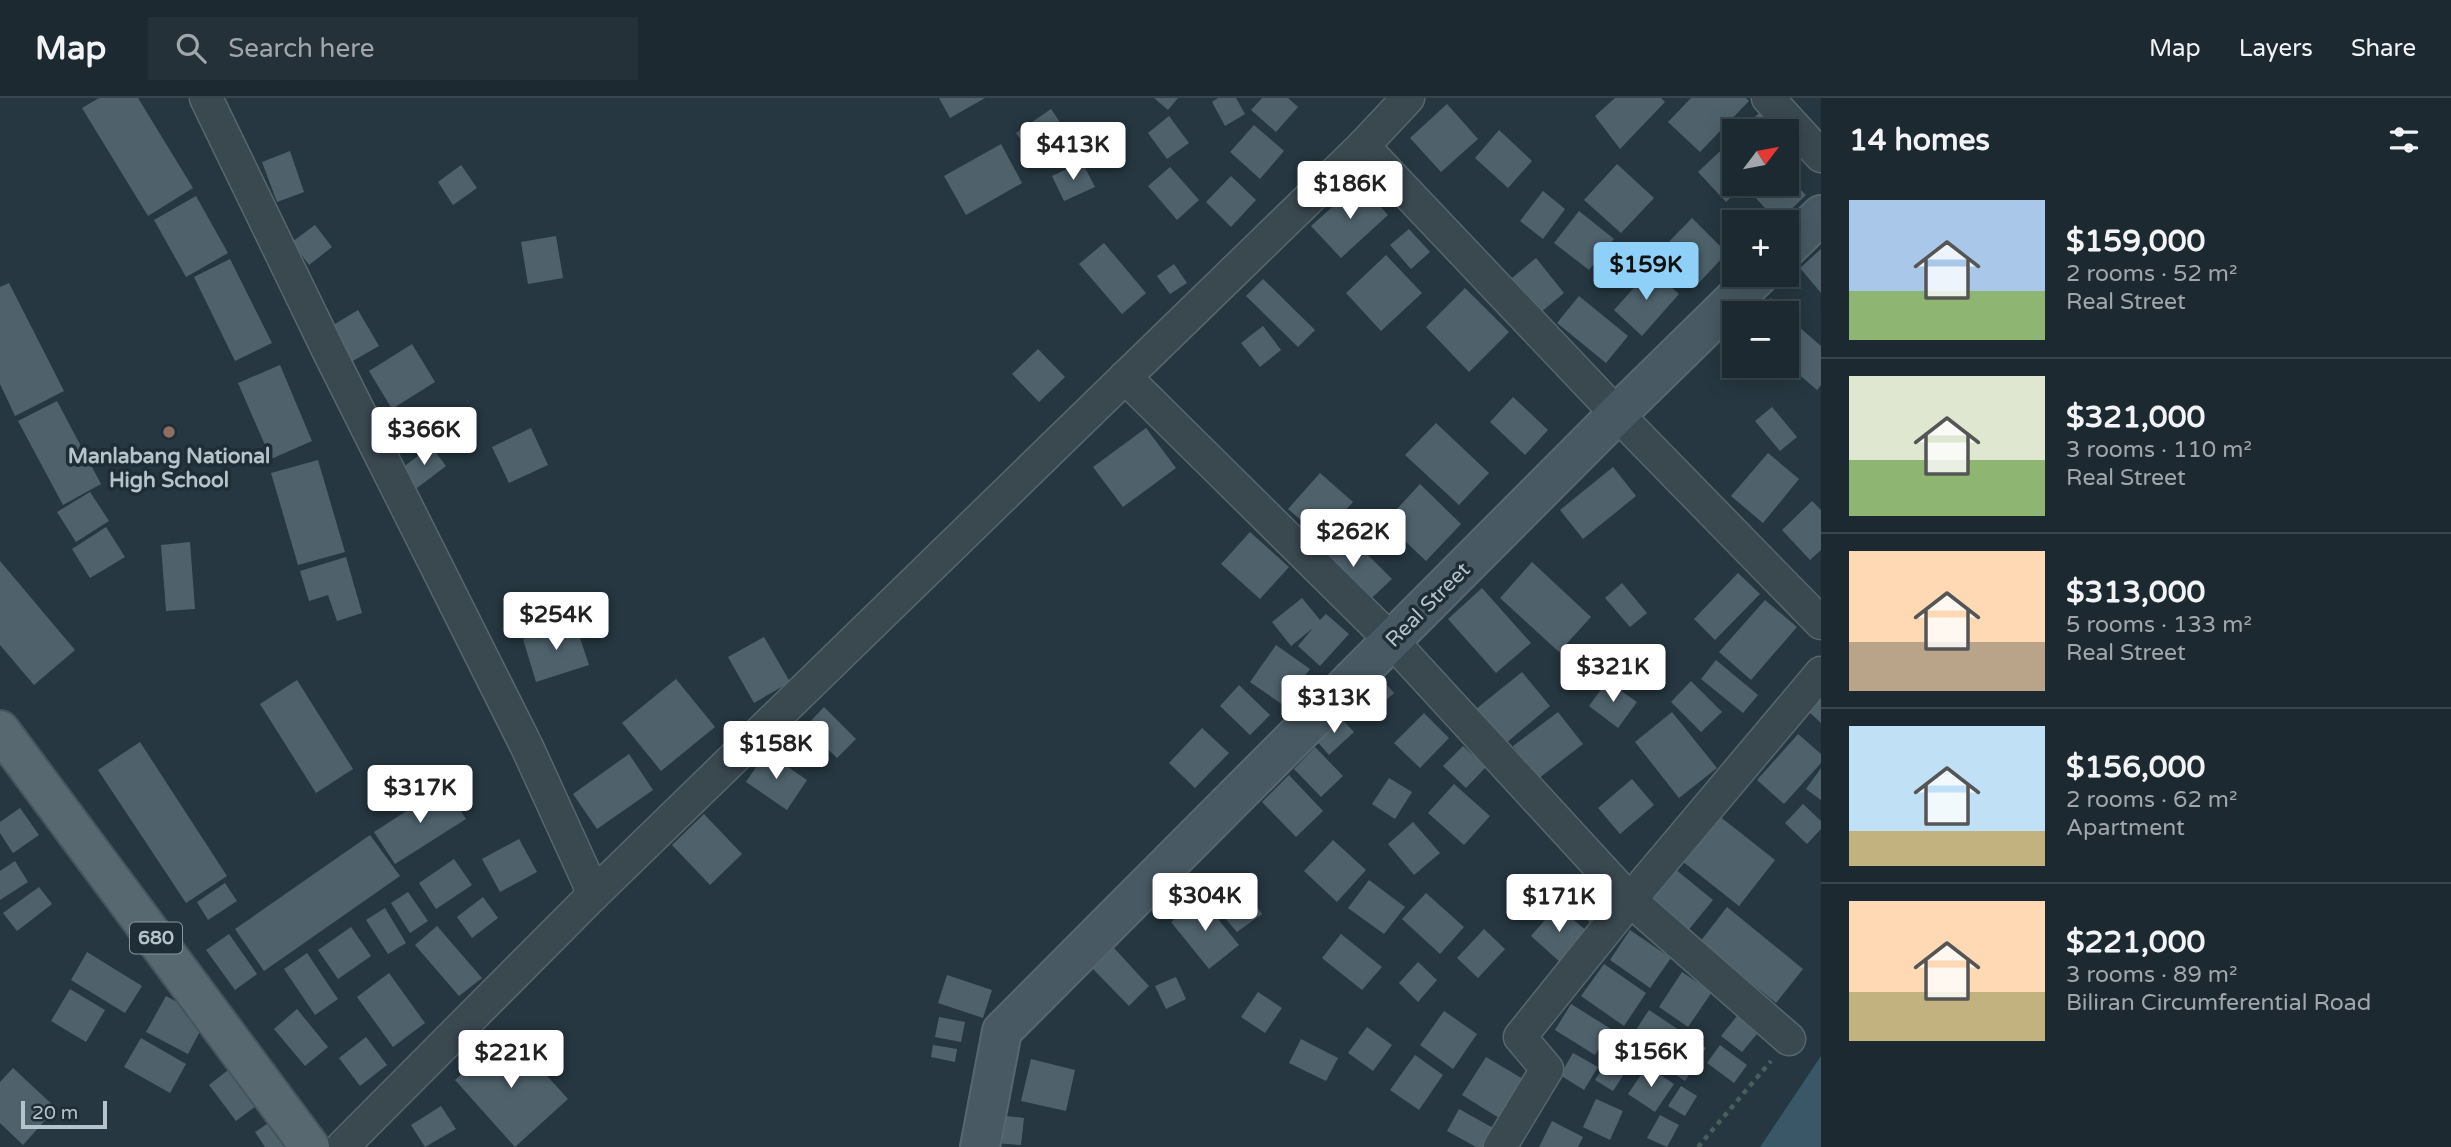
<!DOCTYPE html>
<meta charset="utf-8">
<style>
body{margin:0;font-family:"Varela Round",sans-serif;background:#253139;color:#f1f3f6;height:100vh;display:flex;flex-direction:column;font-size:26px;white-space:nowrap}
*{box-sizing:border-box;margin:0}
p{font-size:23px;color:#a0a6ab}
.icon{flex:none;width:38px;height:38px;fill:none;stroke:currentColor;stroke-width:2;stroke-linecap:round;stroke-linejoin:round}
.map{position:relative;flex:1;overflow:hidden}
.details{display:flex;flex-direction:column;background:#1c2931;width:630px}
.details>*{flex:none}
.needle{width:46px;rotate:58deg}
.buttons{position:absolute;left:1722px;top:21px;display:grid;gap:14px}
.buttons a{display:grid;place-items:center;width:77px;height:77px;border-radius:0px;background:#1c2931;box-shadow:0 4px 18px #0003,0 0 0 2px #3a454d;font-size:35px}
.scale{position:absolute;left:21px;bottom:18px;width:86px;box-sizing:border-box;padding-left:7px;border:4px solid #b6c3cb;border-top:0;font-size:19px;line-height:24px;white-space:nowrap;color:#b6c3cb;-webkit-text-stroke:5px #1f2d36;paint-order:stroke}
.price{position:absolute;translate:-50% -60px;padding:0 16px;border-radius:7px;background:#fff;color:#222;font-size:23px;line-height:46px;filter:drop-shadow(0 2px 4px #0008)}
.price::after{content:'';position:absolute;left:50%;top:42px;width:21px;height:16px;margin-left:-10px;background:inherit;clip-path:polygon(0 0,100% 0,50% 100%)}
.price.selected{background:#8ed0f8;color:#111}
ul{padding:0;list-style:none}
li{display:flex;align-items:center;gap:21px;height:175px;padding:0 28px}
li+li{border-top:2px solid #3a454d}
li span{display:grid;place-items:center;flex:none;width:196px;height:140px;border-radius:0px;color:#555}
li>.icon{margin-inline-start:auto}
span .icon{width:84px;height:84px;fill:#fffc;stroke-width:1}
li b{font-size:30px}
h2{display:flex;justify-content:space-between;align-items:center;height:84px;padding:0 28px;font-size:30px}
header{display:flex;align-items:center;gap:42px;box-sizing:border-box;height:98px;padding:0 35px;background:#1c2931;border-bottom:2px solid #3a454d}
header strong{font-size:33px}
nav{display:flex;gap:38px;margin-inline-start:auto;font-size:24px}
.search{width:490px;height:63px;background:#253139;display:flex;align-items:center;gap:18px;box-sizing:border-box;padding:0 24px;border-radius:0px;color:#a0a6ab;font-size:26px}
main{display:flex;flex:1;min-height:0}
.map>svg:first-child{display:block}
.water{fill:#395767}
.building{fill:#4f626c}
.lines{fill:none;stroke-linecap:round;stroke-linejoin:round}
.street-casing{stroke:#58666e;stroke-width:35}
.secondary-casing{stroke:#58666e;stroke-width:42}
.primary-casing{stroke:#46545d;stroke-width:42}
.path{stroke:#485f5d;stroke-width:4.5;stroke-dasharray:5 5;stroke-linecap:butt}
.street{stroke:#3a4850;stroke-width:32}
.secondary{stroke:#485963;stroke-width:38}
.primary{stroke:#586870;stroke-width:38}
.education-dot{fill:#8d6e63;stroke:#1f2d36;stroke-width:2.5}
.labels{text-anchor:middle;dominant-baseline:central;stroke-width:7;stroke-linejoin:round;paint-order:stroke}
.shield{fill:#1f2d36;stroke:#89969e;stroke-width:2}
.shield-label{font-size:19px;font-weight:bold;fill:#b6c3cb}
.poi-label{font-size:21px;font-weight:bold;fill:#b6c3cb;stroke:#1f2d36}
.street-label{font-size:21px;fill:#b6c3cb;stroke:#1f2d36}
</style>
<header>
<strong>Map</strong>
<div class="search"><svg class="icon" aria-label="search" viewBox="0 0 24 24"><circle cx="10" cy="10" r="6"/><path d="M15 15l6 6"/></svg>Search here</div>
<nav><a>Map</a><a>Layers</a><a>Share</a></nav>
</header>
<main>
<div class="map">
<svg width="1821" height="1049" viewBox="0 0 1821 1049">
<rect width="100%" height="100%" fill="#263741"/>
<path class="water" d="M1821,958V1049H1760Z"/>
<g class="building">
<path d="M99,0H138L193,90L148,118L82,10Z"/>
<path d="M939,0H985L950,20Z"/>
<path d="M1154,0H1178L1168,12Z"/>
<path d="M1218,0H1236L1245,16L1225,28L1212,4Z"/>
<path d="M1262,0H1288L1298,9L1276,34L1251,12Z"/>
<path d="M1615,0H1661L1665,4L1620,51L1595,18Z"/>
<path d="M1691,0H1746L1749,3L1700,54L1668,24Z"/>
<path d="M1447,6L1478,41L1441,74L1410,40Z"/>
<path d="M1051,11L1068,36L1033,60L1016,35Z"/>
<path d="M1759,15L1779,33H1741Z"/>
<path d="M1169,18L1189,45L1167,61L1148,35Z"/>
<path d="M1254,27L1284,53L1260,81L1230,54Z"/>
<path d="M1499,32L1532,63L1508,90L1475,60Z"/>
<path d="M1733,41L1734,86H1745L1726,104L1698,74Z"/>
<path d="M1001,46L1022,85L966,117L944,78Z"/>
<path d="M290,53L304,94L277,104L262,64Z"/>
<path d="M1082,64L1095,89L1064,103L1052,78Z"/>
<path d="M1617,66L1654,100L1621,135L1584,102Z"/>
<path d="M461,67L477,90L453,107L438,84Z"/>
<path d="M1170,69L1199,102L1177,122L1148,88Z"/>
<path d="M1231,78L1256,102L1231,129L1206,104Z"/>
<path d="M1787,78L1806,97L1778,124L1752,96L1763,86H1787Z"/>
<path d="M1359,85L1388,117L1341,160L1311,128Z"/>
<path d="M1543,93L1565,111L1543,141L1520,123Z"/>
<path d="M196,98L228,155L186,179L154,122Z"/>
<path d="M1579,113L1614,141L1589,172L1554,145Z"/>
<path d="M1692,120L1727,155L1694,190L1658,155Z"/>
<path d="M315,127L332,149L309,167L292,144Z"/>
<path d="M1409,131L1430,154L1411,171L1390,147Z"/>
<path d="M556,138L563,180L528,186L521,144Z"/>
<path d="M1104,145L1146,195L1122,216L1079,166Z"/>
<path d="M1821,151V195L1800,170Z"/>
<path d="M1386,157L1422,195L1381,233L1346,195Z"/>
<path d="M1536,160L1564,195L1540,215L1512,180Z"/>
<path d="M230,161L272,245L235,263L194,179Z"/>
<path d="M1174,166L1187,185L1170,196L1157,178Z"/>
<path d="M1651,171L1679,196L1642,238L1614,212Z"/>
<path d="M1263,181L1315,232L1298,249L1246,198Z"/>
<path d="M9,185L64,293L15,318L0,286V189Z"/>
<path d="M1465,190L1509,234L1469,274L1426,229Z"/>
<path d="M1579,198L1628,238L1606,265L1557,225Z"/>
<path d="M1771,200L1785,215H1754Z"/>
<path d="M358,212L379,248L351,264L330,229Z"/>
<path d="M1263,228L1281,252L1260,269L1241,245Z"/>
<path d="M1799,229L1821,248V287L1817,292L1787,266V243Z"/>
<path d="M412,246L435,284L392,311L369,273Z"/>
<path d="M1038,251L1065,279L1039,304L1012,276Z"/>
<path d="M280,267L312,343L271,361L238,285Z"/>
<path d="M1513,299L1548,332L1525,357L1490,324Z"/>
<path d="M57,303L101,386L63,407L18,323Z"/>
<path d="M1772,309L1797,339L1780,353L1755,323Z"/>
<path d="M1436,325L1489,375L1459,407L1405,357Z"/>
<path d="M531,330L548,367L509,385L492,349Z"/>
<path d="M1146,330L1176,370L1123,409L1093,369Z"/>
<path d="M431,348L446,368L417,390L402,370Z"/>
<path d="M1768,355L1799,381L1763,425L1731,398Z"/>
<path d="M318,362L345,454L298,467L271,375Z"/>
<path d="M1613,369L1636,398L1583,441L1560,412Z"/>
<path d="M1320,375L1353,404L1321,440L1288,411Z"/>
<path d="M1420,386L1461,426L1426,463L1385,424Z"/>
<path d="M90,394L109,423L76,444L57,414Z"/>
<path d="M1812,403L1821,412V452L1810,462L1782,432Z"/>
<path d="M106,429L125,459L90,480L72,451Z"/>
<path d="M1344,433L1392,481L1362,509L1313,461Z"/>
<path d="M1250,434L1289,469L1260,501L1221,466Z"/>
<path d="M190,444L195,511L166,513L161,447Z"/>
<path d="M346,459L362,515L337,523L328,497L309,503L300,473Z"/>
<path d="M0,463L75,552L34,587L0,547Z"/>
<path d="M1532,464L1591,519L1559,554L1500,500Z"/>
<path d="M1738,475L1760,496L1715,542L1694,521Z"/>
<path d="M1622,485L1647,515L1630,529L1605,500Z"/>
<path d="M1482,490L1531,545L1496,575L1448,521Z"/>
<path d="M1302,500L1320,522L1326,516L1349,536L1320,568L1298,548L1313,530L1291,548L1272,524Z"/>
<path d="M1765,502L1797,529L1751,582L1719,554Z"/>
<path d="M575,525L589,567L536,584L523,541Z"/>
<path d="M764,539L790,584L754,605L728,559Z"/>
<path d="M1276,547L1310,571L1283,607L1250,584Z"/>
<path d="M1716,562L1758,597L1743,615L1701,581Z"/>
<path d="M1522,574L1550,608L1505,646L1476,611Z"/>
<path d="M1379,578L1394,595L1368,618L1353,602Z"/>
<path d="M676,581L715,629L661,673L622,625Z"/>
<path d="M297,582L353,671L316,695L260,606Z"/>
<path d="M1607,583L1637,604L1618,630L1589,608Z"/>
<path d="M1691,583L1722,614L1701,634L1671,604Z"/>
<path d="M1239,587L1270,617L1250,637L1220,608Z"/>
<path d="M1821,600V625L1809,614Z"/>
<path d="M824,609L856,641L837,660L805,629Z"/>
<path d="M1558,614L1583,646L1538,681L1513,648Z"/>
<path d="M1672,614L1717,670L1679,700L1635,644Z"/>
<path d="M1424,615L1449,640L1420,670L1394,645Z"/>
<path d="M1338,617L1354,634L1329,657L1314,640Z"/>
<path d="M1202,630L1229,655L1195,690L1169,665Z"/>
<path d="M1798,636L1821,656V665L1784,706L1757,682Z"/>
<path d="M140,644L227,778L186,805L98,672Z"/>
<path d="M1463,648L1486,669L1466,690L1443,668Z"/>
<path d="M1315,649L1343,678L1321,699L1294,671Z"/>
<path d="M766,654L807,682L787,712L746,684Z"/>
<path d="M629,656L653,692L597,731L573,696Z"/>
<path d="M1821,670V702L1806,691Z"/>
<path d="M1289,677L1323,713L1296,739L1262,704Z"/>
<path d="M1389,680L1412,694L1395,721L1372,706Z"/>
<path d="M1632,681L1654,707L1620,736L1598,710Z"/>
<path d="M1454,686L1490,718L1464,747L1428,715Z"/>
<path d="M445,688L466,721L395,766L374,734Z"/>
<path d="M1803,706L1821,723V731L1807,746L1785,725Z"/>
<path d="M20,710L39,737L13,755L0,735V724Z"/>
<path d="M704,716L742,756L710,787L672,747Z"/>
<path d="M1718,717L1775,762L1739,808L1682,763Z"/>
<path d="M1413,724L1440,755L1414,777L1388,746Z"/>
<path d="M370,737L400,778L264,873L235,831Z"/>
<path d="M519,741L537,774L500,794L482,761Z"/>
<path d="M1333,742L1366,772L1337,804L1304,773Z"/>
<path d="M454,761L472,787L436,811L419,785Z"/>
<path d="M15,763L28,784L0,802V773Z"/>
<path d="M1675,771L1713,802L1686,835L1648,805Z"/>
<path d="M1234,775L1262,816L1237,834L1204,796Z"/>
<path d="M1592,780L1614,805L1591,826L1569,802Z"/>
<path d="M1369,782L1405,809L1384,836L1348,810Z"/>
<path d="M225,785L237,803L208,822L197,804Z"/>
<path d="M39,789L52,806L17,833L3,815Z"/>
<path d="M408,794L428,823L410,835L391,805Z"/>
<path d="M1426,795L1464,829L1440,856L1402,821Z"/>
<path d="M483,799L498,820L472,840L457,819Z"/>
<path d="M1201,800L1239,847L1209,871L1171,824Z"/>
<path d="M1557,808L1588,834L1561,865L1531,838Z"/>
<path d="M1727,809L1803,871L1776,905L1700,844Z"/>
<path d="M385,810L406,845L388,856L366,822Z"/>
<path d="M437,828L482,880L459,898L415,847Z"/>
<path d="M351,829L371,858L338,881L318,852Z"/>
<path d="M1484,831L1505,851L1478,880L1457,860Z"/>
<path d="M1630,832L1671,860L1650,890L1610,862Z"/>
<path d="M229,836L257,876L235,892L206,852Z"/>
<path d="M1341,836L1382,869L1362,892L1322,860Z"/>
<path d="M1114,850L1149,888L1129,908L1093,871Z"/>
<path d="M87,854L142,888L125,915L71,882Z"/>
<path d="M307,855L338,901L315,917L284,871Z"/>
<path d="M1418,864L1437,882L1418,904L1399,885Z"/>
<path d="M1604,866L1646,895L1624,928L1581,898Z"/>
<path d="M1682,874L1712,894L1688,929L1659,909Z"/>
<path d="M389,875L425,925L393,949L357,899Z"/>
<path d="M947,877L992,892L983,920L938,905Z"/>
<path d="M1176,879L1186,901L1166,911L1155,888Z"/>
<path d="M70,891L105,912L86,944L51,923Z"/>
<path d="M1258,894L1282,910L1265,935L1241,919Z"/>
<path d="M166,898L207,920L188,956L146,934Z"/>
<path d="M1571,906L1611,931L1595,957L1555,932Z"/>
<path d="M297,911L328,949L305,968L274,931Z"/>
<path d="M1649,912L1706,950L1685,983L1628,944Z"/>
<path d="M1444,913L1477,936L1453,971L1420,947Z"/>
<path d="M1741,913L1762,930L1742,954L1721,938Z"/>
<path d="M939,919L965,924L961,944L935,939Z"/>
<path d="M1367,929L1392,947L1373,973L1348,955Z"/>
<path d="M507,934L568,1001L515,1049L455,982Z"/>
<path d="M366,939L387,967L360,988L339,960Z"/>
<path d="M141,940L186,966L170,995L124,969Z"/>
<path d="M1301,941L1338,960L1326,983L1289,965Z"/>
<path d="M933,947L957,951L955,964L931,959Z"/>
<path d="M1617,947L1635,959L1613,993L1595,982Z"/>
<path d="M1720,947L1747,967L1734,985L1707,965Z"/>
<path d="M1573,955L1598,969L1584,992L1560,977Z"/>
<path d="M1415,957L1443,977L1419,1012L1390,992Z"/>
<path d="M1486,959L1528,984L1504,1023L1462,997Z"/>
<path d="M1031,961L1075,972L1066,1013L1021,1003Z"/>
<path d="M237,965L264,1002L236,1023L209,987Z"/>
<path d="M1647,968L1674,986L1655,1014L1628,996Z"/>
<path d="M13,970L56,1010L23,1047L0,1025V984Z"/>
<path d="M1681,988L1697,998L1685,1018L1668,1008Z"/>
<path d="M1596,1001L1623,1013L1610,1042L1583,1029Z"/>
<path d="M441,1008L456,1031L425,1049L411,1027Z"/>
<path d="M1459,1011L1495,1031L1485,1049H1476L1447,1033Z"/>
<path d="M282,1016L303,1049H265L255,1034Z"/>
<path d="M997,1017L1024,1020L1021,1047L994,1045Z"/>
<path d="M1660,1017L1679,1027L1667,1049L1647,1040Z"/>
<path d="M1552,1023L1583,1039L1578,1049H1539Z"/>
</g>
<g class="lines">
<g class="street-casing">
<g id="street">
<path d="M206,0L329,254L527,649L594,796"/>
<path d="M1768,0L1821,58"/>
<path d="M1363,48L1617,316L1821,525"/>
<path d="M1125,279L1392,543L1630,802L1789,941"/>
<path d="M342,1049L594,796L1363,48L1408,0"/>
<path d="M1500,1049L1547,971L1520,939L1630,802L1821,575"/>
</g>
</g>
<g class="secondary-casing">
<g id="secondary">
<path d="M1787,150L1821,117"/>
<path d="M980,1049L1002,933L1617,316L1759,177"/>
</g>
</g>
<g class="primary-casing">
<path id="primary" d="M0,632L310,1049"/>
</g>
<path class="path" d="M1698,1049L1771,963"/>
<use href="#street" class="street"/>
<use href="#secondary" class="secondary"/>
<use href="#primary" class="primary"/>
</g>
<circle class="education-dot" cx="169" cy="334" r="7"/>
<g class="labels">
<rect class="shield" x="130" y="824.5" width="52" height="31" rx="5"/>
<g class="shield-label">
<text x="156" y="840">680</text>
</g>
<g class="poi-label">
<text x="169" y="358">Manlabang National<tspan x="169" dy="24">High School</tspan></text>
</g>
<g class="street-label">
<text transform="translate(1428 507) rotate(-45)">Real Street</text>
</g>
</g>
</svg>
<div class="buttons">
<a><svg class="needle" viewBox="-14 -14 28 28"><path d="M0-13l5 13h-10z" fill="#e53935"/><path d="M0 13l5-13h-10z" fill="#a0a6ab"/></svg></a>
<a>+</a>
<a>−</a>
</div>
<div class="scale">20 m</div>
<b class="price" style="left:1073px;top:84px">$413K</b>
<b class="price" style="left:1350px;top:123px">$186K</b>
<b class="price selected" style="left:1646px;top:204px">$159K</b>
<b class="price" style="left:424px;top:369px">$366K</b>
<b class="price" style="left:1353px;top:471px">$262K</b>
<b class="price" style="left:556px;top:554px">$254K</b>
<b class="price" style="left:1613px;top:606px">$321K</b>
<b class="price" style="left:1334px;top:637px">$313K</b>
<b class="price" style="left:776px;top:683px">$158K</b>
<b class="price" style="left:420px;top:727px">$317K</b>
<b class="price" style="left:1205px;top:835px">$304K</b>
<b class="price" style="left:1559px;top:836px">$171K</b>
<b class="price" style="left:1651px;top:991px">$156K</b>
<b class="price" style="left:511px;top:992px">$221K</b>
</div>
<section class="details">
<h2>14 homes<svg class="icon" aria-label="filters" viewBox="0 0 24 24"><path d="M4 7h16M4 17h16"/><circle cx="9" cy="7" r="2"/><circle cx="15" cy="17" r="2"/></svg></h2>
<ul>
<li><span style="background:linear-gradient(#a9c7e8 65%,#8fb573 0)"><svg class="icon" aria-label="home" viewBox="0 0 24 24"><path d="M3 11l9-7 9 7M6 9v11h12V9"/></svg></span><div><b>$159,000</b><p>2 rooms · 52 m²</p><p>Real Street</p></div></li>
<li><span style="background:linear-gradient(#dfe7d0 60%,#8fb573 0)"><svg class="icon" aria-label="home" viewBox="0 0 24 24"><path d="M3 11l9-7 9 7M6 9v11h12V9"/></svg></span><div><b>$321,000</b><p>3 rooms · 110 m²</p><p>Real Street</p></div></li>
<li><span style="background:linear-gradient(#ffd9b3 65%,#b9a48a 0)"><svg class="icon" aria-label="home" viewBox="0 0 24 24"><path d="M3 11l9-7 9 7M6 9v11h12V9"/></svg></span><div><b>$313,000</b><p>5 rooms · 133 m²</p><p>Real Street</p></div></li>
<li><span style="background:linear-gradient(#bfe0f5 75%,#c2b280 0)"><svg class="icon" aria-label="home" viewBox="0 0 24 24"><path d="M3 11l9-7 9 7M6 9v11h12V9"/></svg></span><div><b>$156,000</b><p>2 rooms · 62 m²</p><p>Apartment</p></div></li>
<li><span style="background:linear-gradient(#ffd9b3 65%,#c2b280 0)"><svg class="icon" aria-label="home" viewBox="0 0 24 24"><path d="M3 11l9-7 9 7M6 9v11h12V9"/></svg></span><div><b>$221,000</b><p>3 rooms · 89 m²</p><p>Biliran Circumferential Road</p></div></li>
</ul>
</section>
</main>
